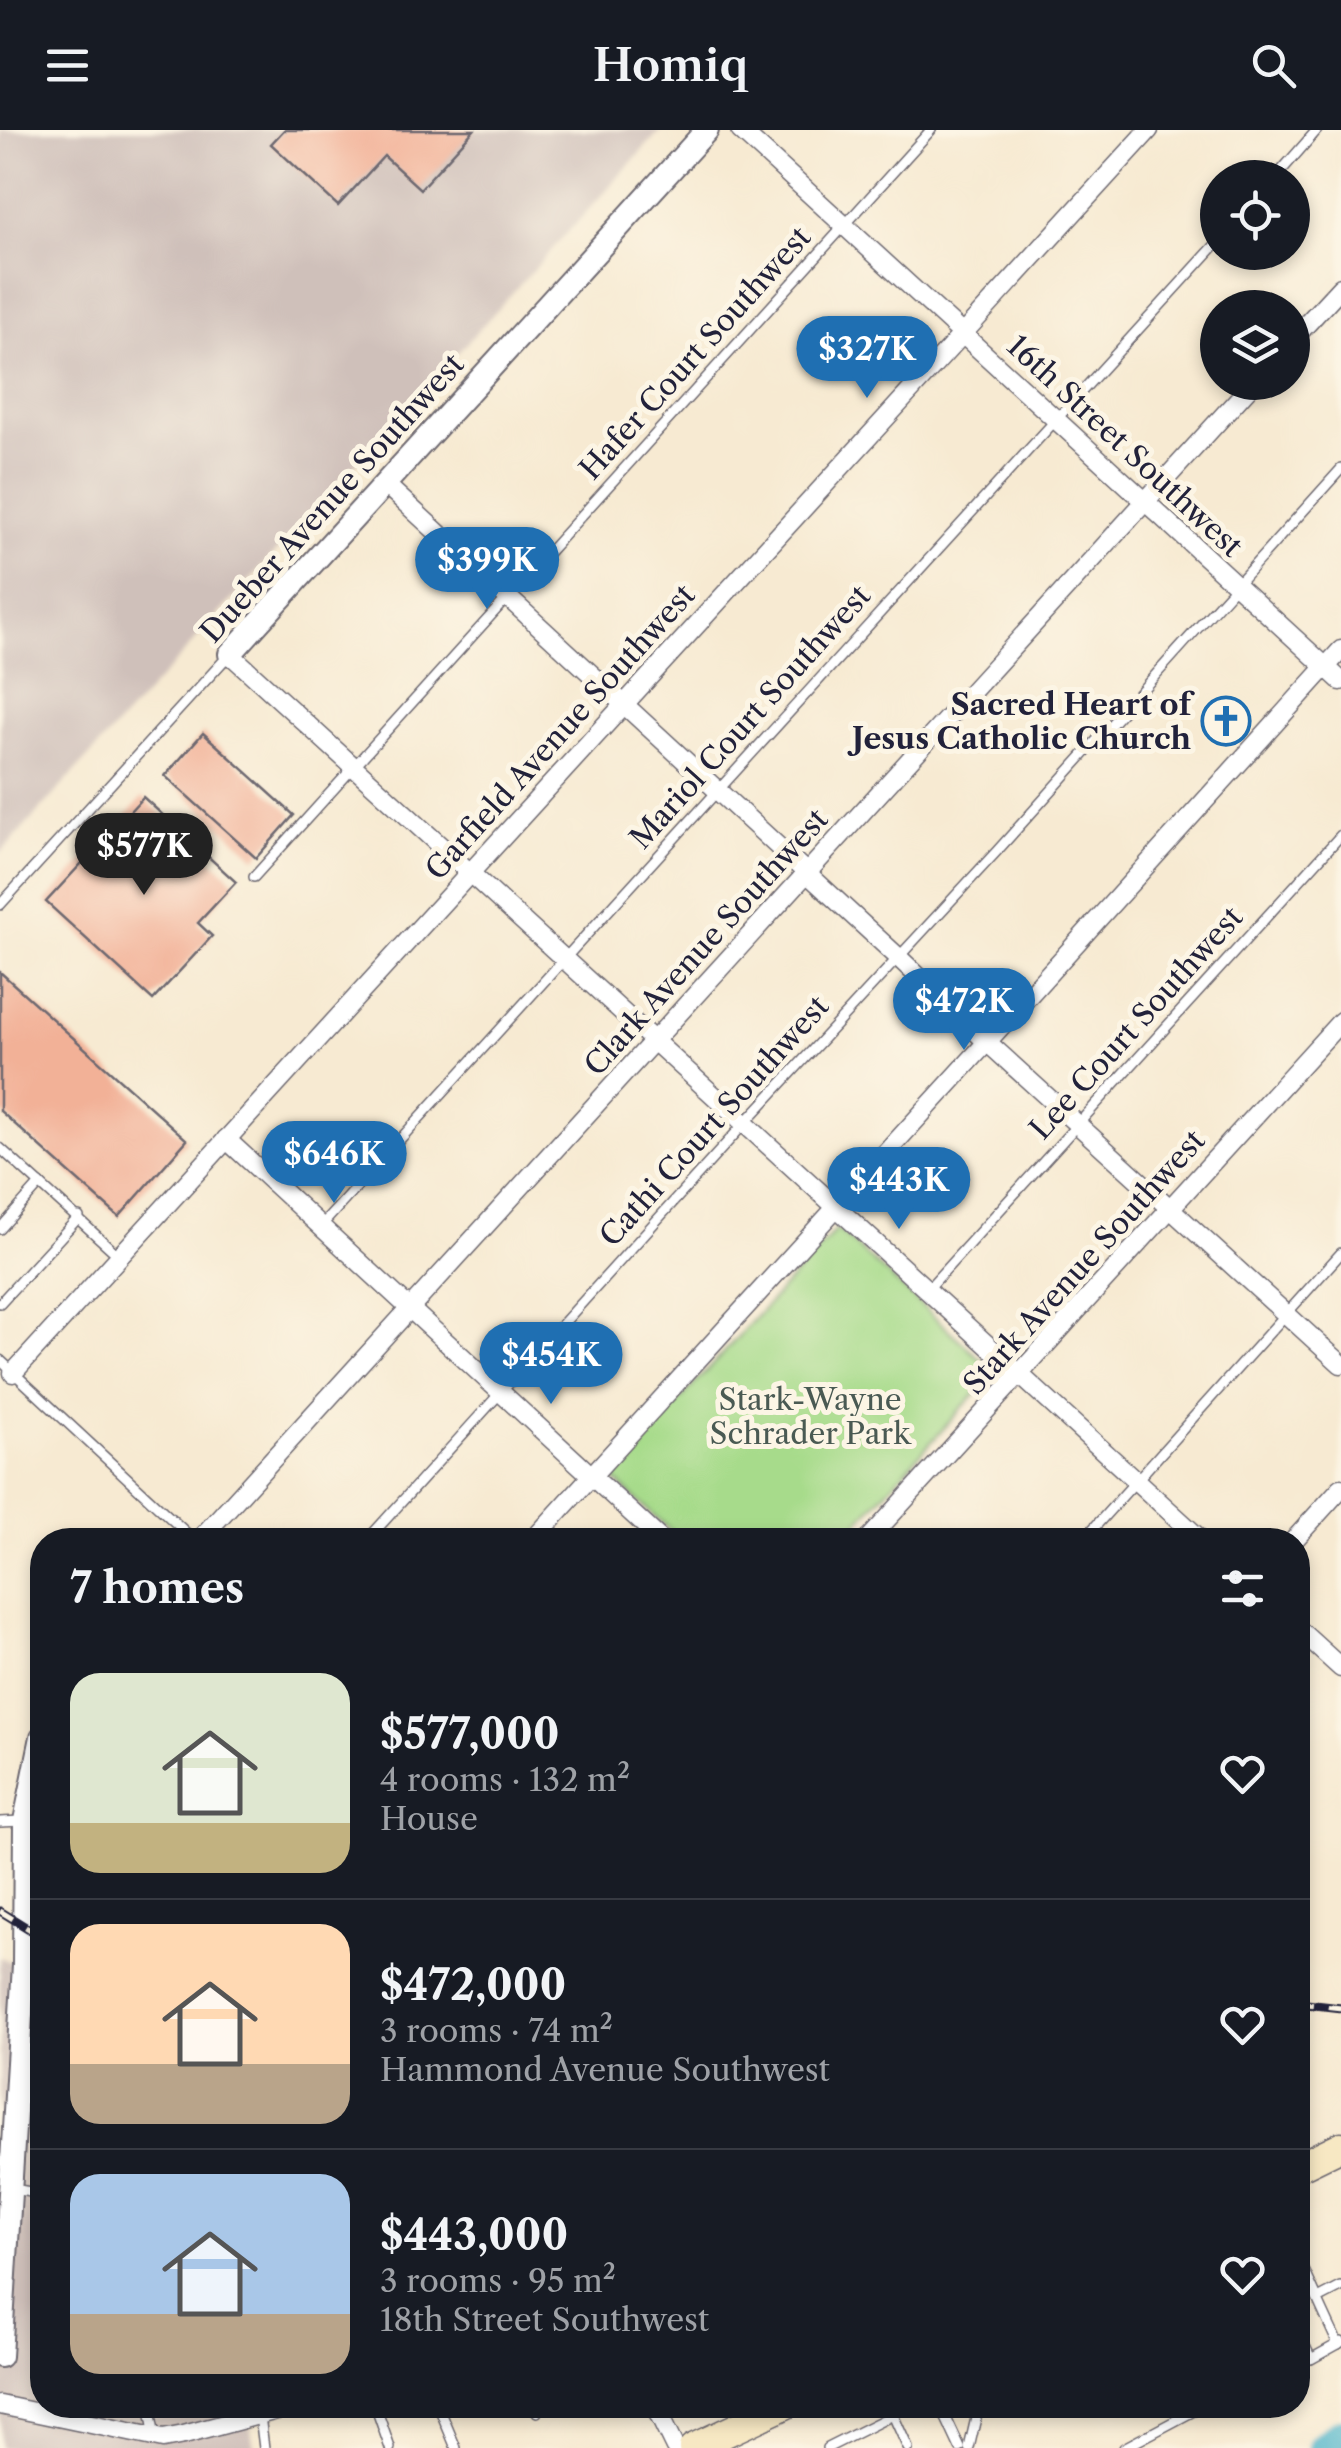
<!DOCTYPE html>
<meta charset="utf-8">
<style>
body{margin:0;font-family:"Libre Caslon Text",serif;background:#242831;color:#f1f3f6;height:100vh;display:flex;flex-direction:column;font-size:38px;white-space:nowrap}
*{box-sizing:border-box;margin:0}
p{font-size:32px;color:#9ea1a6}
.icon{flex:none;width:55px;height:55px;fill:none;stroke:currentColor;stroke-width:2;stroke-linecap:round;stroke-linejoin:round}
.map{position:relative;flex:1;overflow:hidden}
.drawer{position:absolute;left:30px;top:1398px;width:1280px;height:890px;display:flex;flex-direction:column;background:#171b24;border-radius:40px;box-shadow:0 5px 15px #0003}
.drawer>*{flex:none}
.tools{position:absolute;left:1200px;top:30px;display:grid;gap:20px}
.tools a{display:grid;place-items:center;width:110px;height:110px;border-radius:50%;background:#171b24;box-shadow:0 5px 15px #0003;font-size:50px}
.price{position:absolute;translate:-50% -85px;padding:0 22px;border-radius:35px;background:#1f6fb2;color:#fff;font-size:32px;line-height:65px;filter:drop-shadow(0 2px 5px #0008)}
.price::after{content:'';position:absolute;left:50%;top:60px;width:30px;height:22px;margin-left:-15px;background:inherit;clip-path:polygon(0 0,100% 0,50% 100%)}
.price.selected{background:#222;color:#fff}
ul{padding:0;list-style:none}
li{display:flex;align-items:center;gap:30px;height:250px;padding:0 40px}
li+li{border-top:2px solid #363941}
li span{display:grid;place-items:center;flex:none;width:280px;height:200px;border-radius:30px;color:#555}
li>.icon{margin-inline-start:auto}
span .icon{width:120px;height:120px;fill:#fffc;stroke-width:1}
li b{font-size:42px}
h2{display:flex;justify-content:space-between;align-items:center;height:120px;padding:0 40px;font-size:42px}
header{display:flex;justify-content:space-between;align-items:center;height:130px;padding:0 40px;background:#171b24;font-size:45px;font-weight:600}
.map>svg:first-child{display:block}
.industrial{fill:#cfc0ba}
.green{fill:#a7db8b;stroke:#647e63;stroke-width:2.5}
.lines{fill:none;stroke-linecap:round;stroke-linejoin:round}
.river{stroke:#4cb4ca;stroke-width:32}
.building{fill:#f2b197}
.service-casing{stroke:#6d6870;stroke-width:12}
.minor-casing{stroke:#6d6870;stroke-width:21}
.tertiary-casing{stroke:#6d6870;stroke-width:26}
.secondary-casing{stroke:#6d6870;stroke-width:31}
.service{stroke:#fff;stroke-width:9}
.minor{stroke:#fff;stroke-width:18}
.tertiary{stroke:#fff;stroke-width:22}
.secondary{stroke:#f7e8c3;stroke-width:28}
.rail-casing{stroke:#22223b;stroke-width:9}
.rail{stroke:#fcf5e5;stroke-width:5;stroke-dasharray:15;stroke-linecap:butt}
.labels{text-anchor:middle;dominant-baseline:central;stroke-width:10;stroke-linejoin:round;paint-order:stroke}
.street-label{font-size:30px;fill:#22223b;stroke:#fcf5e5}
.poi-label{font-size:30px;font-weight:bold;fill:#22223b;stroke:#fcf5e5;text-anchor:end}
.park-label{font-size:30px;fill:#4a5a53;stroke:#fcf5e5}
</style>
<header><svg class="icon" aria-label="menu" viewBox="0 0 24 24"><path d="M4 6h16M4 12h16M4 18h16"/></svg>Homiq<svg class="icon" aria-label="search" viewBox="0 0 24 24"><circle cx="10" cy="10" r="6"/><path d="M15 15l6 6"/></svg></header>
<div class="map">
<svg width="1341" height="2318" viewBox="0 0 1341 2318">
<rect width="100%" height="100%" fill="#fcf5e5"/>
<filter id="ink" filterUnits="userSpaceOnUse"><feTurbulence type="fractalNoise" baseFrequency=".01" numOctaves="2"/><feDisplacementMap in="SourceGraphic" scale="20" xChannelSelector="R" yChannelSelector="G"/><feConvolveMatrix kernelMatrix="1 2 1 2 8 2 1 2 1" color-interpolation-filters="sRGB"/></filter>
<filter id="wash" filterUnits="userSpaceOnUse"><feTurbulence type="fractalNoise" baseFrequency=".0048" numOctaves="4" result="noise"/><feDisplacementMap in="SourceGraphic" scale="40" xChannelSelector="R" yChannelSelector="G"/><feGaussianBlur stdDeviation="2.25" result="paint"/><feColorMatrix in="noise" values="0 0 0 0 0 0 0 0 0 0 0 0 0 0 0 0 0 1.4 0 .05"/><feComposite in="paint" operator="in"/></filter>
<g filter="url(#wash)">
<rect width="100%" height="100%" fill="#f7ead2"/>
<g class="industrial">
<path d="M0,0H661L0,724Z"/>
<path d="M0,1827L42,1845V2275H247L254,2318H0Z"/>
</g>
<path class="green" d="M837,1099L995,1242L842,1410H681L610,1346Z"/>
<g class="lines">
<path class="river" d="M1323,2318L1341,2304"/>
</g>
<g id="blocks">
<g class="building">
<path d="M284,0H474L420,59L384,26L338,76L271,14Z"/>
<path d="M203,603L294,685L256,728L165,646Z"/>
<path d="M143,667L236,752L198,793L212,806L153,870L46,772Z"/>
<path d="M0,842L187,1010L119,1087L0,981Z"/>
</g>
</g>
</g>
<g filter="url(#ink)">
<use href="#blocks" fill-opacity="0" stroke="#6d6870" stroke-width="2.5"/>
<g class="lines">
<g class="service-casing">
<g id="service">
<path d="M1275,48L1317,0"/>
<path d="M254,747L931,0"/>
<path d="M0,775L228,526"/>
<path d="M0,1018L119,1126"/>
<path d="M321,1096L1218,112"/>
<path d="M0,1099L40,1054"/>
<path d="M927,1160L1341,705"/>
<path d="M0,1173L79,1087"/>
<path d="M0,1230L194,1410"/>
<path d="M367,1410L744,994L997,721L1341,339"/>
<path d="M1083,1410L1341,1123"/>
<path d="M0,1692L22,1691"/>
<path d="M13,2059L42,2064"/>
<path d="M1298,2127L1338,2214L1341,2212"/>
<path d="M1318,2169L1341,2157"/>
<path d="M1298,2201L1311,2229L1338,2214"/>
<path d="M149,2275L155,2307"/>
<path d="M375,2275L390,2318"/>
<path d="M438,2275L456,2318"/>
<path d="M533,2275L537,2282"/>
<path d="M940,2275L960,2318"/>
<path d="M893,2285L908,2318"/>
<path d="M260,2286L264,2318"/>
<path d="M827,2318L893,2285L888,2275"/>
<path d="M969,2318L979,2275"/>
<path d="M1124,2318L1205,2275"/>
</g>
</g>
<g class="minor-casing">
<g id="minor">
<path d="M740,0L1341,551"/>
<path d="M1292,210L1341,157"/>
<path d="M385,354L898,827L987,912L1341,1234"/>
<path d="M230,524L1201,1410"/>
<path d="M226,1009L661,1410"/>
<path d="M13,1243L1149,0"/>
<path d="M199,1410L1254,252"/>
<path d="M533,1410L987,912L1341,520"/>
<path d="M868,1410L1341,891"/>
<path d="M1294,1410L1341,1358"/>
<path d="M1298,1499L1341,1538"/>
<path d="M0,2275L163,2309L184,2305L295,2275"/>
<path d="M654,2275L675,2318"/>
</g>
</g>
<g class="tertiary-casing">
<g id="tertiary">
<path d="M230,524L707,0"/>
<path d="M0,2226L24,1835L25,1691L42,1607"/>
</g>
</g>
<g class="secondary-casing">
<g id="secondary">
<path d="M1298,2037L1341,2016"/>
<path d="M693,2318L785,2275"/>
</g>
</g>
<use href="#service" class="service"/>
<use href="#minor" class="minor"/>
<use href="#tertiary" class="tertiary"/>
<use href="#secondary" class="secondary"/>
<g class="rail-casing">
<g id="rail">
<path d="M0,1781L42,1807"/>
<path d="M1298,1873L1341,1878"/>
</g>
</g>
<use href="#rail" class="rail"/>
</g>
</g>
<defs>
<g id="church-ring" transform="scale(2.5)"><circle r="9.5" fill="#fcf5e5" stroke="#1f6fb2" stroke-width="1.5"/><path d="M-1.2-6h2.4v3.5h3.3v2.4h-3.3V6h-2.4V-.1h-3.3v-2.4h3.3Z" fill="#1f6fb2"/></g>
</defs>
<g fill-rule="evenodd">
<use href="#church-ring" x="1226" y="591"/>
</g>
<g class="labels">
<g class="street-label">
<text transform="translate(695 223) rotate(-48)">Hafer Court Southwest</text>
<text transform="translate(1125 316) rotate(43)">16th Street Southwest</text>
<text transform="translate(332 368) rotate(-48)">Dueber Avenue Southwest</text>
<text transform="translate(750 587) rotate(-48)">Mariol Court Southwest</text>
<text transform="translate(560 602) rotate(-48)">Garfield Avenue Southwest</text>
<text transform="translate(706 812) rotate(-48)">Clark Avenue Southwest</text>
<text transform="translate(1136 893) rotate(-48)">Lee Court Southwest</text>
<text transform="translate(714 991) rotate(-48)">Cathi Court Southwest</text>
<text transform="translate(1084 1132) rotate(-48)">Stark Avenue Southwest</text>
</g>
<g class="poi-label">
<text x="1191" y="574">Sacred Heart of<tspan x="1191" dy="34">Jesus Catholic Church</tspan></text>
</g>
<g class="park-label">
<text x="810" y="1269">Stark-Wayne<tspan x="810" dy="34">Schrader Park</tspan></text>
</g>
</g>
</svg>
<div class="tools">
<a><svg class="icon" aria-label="locate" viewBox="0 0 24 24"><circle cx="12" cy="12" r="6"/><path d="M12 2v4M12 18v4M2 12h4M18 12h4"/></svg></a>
<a><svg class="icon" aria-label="layers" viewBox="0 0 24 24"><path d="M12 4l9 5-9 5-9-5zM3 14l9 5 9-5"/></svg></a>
</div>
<b class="price" style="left:867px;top:271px">$327K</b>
<b class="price" style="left:487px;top:482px">$399K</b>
<b class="price selected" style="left:144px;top:768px">$577K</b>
<b class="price" style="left:964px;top:923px">$472K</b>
<b class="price" style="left:334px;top:1076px">$646K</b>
<b class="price" style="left:899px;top:1102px">$443K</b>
<b class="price" style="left:551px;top:1277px">$454K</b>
<section class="drawer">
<h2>7 homes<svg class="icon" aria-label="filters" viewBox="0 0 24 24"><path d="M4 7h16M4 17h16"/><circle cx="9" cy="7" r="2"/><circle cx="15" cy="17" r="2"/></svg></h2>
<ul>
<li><span style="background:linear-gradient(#dfe7d0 75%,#c2b280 0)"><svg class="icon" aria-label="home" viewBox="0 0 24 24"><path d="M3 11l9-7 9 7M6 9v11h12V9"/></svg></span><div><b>$577,000</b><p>4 rooms · 132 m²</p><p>House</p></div><svg class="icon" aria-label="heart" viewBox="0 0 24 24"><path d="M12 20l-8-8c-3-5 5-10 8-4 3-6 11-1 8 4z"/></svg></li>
<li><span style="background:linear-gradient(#ffd9b3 70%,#b9a48a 0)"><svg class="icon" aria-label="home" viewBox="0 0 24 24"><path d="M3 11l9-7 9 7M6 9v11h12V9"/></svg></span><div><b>$472,000</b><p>3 rooms · 74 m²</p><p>Hammond Avenue Southwest</p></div><svg class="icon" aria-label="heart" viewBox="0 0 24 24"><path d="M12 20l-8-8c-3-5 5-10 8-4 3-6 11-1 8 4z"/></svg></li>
<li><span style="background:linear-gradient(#a9c7e8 70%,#b9a48a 0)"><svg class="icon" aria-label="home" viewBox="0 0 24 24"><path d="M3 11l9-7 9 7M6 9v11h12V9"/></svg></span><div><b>$443,000</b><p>3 rooms · 95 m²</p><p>18th Street Southwest</p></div><svg class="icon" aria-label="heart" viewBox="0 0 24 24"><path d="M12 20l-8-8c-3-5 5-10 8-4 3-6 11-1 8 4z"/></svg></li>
</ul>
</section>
</div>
